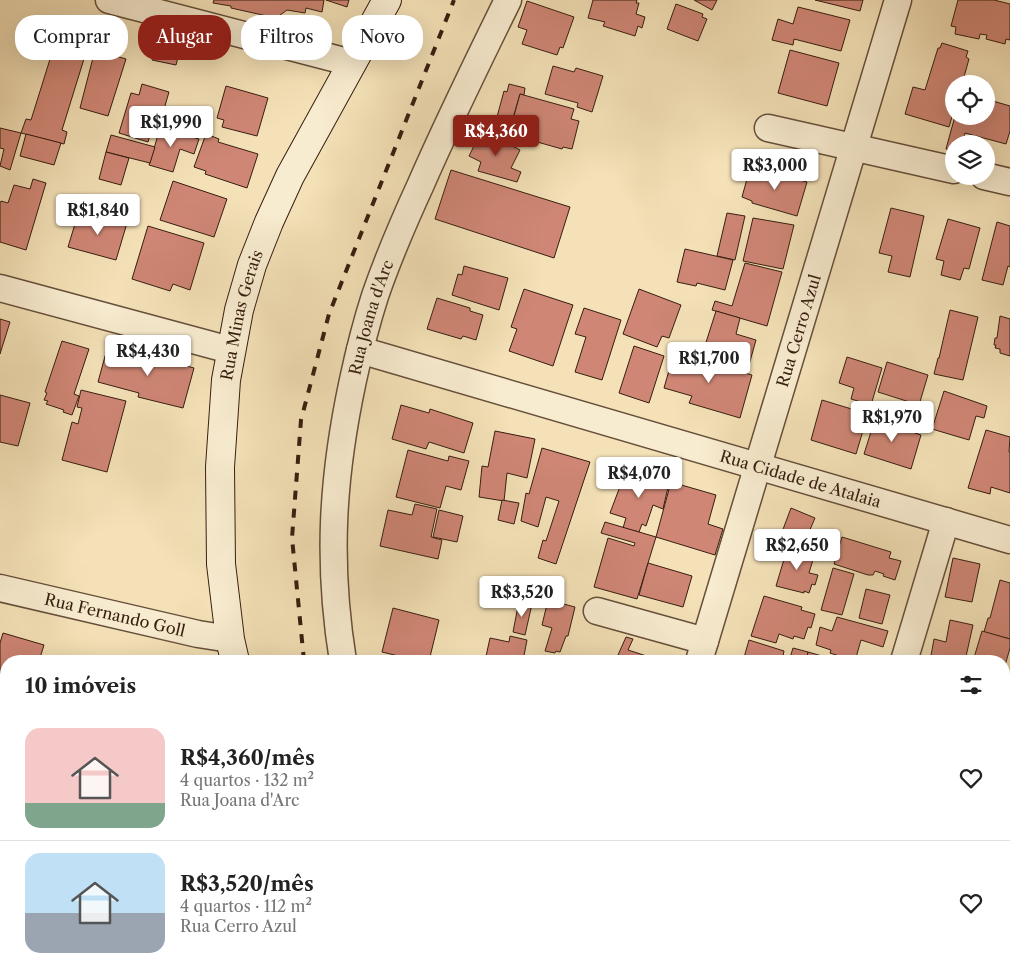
<!DOCTYPE html>
<html lang="pt">
<meta charset="utf-8">
<style>
body{margin:0;font-family:"Libre Caslon Text",serif;background:#f2f2f2;color:#222;height:100vh;display:flex;flex-direction:column;font-size:19px;white-space:nowrap}
*{box-sizing:border-box;margin:0}
p{font-size:16px;color:#767676}
.icon{flex:none;width:28px;height:28px;fill:none;stroke:currentColor;stroke-width:2;stroke-linecap:round;stroke-linejoin:round}
.map{position:relative;flex:1;overflow:hidden}
.side{position:absolute;left:0px;top:655px;width:1010px;height:321px;display:flex;flex-direction:column;background:#fff;border-radius:20px 20px 0 0;box-shadow:0 5px 20px #0002}
.side>*{flex:none}
.banner{position:absolute;left:15px;top:15px;width:500px;height:45px;display:flex;gap:10px}
.buttons{position:absolute;left:945px;top:75px;display:grid;gap:10px}
.buttons a{display:grid;place-items:center;width:50px;height:50px;border-radius:50%;background:#fff;box-shadow:0 5px 20px #0002;font-size:25px}
.price{position:absolute;translate:-50% -42px;padding:0 11px;border-radius:5px;background:#fff;color:#222;font-size:16px;line-height:32px;filter:drop-shadow(0 1px 2px #0008)}
.price::after{content:'';position:absolute;left:50%;top:30px;width:15px;height:11px;margin-left:-8px;background:inherit;clip-path:polygon(0 0,100% 0,50% 100%)}
.price.current{background:#8f2418;color:#fff}
ul{padding:0;list-style:none}
li{display:flex;align-items:center;gap:15px;height:125px;padding:0 25px}
li+li{border-top:1px solid #e0e0e0}
li span{display:grid;place-items:center;flex:none;width:140px;height:100px;border-radius:15px;color:#555}
li>.icon{margin-inline-start:auto}
span .icon{width:60px;height:60px;fill:#fffc;stroke-width:1}
li b{font-size:21px}
h2{display:flex;justify-content:space-between;align-items:center;height:60px;padding:0 25px;font-size:21px}
.chip{padding:0 18px;border-radius:20px;background:#fff;box-shadow:0 5px 20px #0002;font-size:18px;line-height:45px}
.chip.current{background:#8f2418;color:#fff}
.map>svg:first-child{display:block}
.building{fill:#cf8675;stroke:#361e10}
.lines{fill:none;stroke-linecap:round;stroke-linejoin:round}
.street-casing{stroke:#664f3a;stroke-width:29}
.secondary-casing{stroke:#361e10;stroke-width:30}
.street{stroke:#f8ecd0;stroke-width:26}
.secondary{stroke:#f8ecd0;stroke-width:28}
.rail{stroke:#361e10;stroke-width:4;stroke-dasharray:9 9;stroke-linecap:butt}
.labels{text-anchor:middle;dominant-baseline:central;stroke-width:5;stroke-linejoin:round;paint-order:stroke}
.street-label{font-size:16px;fill:#361e10;stroke:#f8ecd0}
</style>
<div class="map">
<svg width="1010" height="976" viewBox="0 0 1010 976">
<rect width="100%" height="100%" fill="#f4e1b7"/>
<filter id="stains"><feTurbulence type="fractalNoise" baseFrequency=".004" numOctaves="4"/><feColorMatrix values="0 0 0 0 .2 0 0 0 0 .09 0 0 0 0 .02 0 0 0 .5 -.17"/></filter>
<radialGradient id="worn" r=".72"><stop offset=".6" stop-color="#630" stop-opacity="0"/><stop offset="1" stop-color="#630" stop-opacity=".3"/></radialGradient>
<g class="building">
<path d="M214,0H324L322,12L306,8L305,13L287,10L276,18L231,8V6L213,3Z"/>
<path d="M326,0H349L347,7Z"/>
<path d="M593,0H637L636,3H639L636,14L645,17L642,28L638,26L635,36L603,26L605,22L588,18Z"/>
<path d="M694,0H717L712,10Z"/>
<path d="M815,0H863L860,11Z"/>
<path d="M958,0H994L1010,4V40L1006,39L1005,44L986,39L987,35L980,34L979,39L955,34L956,27L951,26Z"/>
<path d="M527,1L574,17L563,48L560,47L557,55L522,44L527,30L518,27Z"/>
<path d="M676,4L703,14L702,17L707,19L698,41L667,29Z"/>
<path d="M798,7L850,20L841,51L794,39L793,45L772,40L778,19L793,24Z"/>
<path d="M61,24L92,33L62,130L67,132L64,144L21,133L26,119L31,120Z"/>
<path d="M157,40L181,46L176,65L152,60Z"/>
<path d="M942,43L968,51L966,57L969,59L962,84H954V110L949,127L905,114L913,87L925,90L938,48H940Z"/>
<path d="M95,50L126,59L108,116L80,108Z"/>
<path d="M790,50L839,63L827,106L778,93Z"/>
<path d="M553,66L574,72L576,68L603,76L592,112L577,107L578,103L545,94Z"/>
<path d="M142,84L169,92L160,123L154,122L148,142L119,133L131,93L139,95Z"/>
<path d="M509,84L525,88L524,95L520,94L509,132L494,128L504,91L507,92Z"/>
<path d="M226,86L268,98L257,136L222,127L224,120L217,118Z"/>
<path d="M520,94L574,109L571,119L579,121L572,149L563,147L562,149L509,134Z"/>
<path d="M986,99L1010,106V131L1006,144L965,133L962,144H954V151L946,149L955,116H986Z"/>
<path d="M161,125L185,132V135L199,139L194,154L180,149L173,172L149,165Z"/>
<path d="M0,128L21,133L10,170L0,166L4,149L0,148Z"/>
<path d="M482,130L520,150L511,168L521,172L517,182L478,171L481,162L469,156Z"/>
<path d="M26,134L61,143L54,165L20,156Z"/>
<path d="M206,134L219,139L218,142L258,154L247,188L205,174L206,171L194,167Z"/>
<path d="M111,135L155,147L150,163L106,152Z"/>
<path d="M106,152L129,158L121,185L99,179Z"/>
<path d="M750,168L760,171L761,169L807,182L797,216L752,203V201L742,197Z"/>
<path d="M451,170L570,207L554,258L435,219Z"/>
<path d="M33,179L46,183L26,250L0,242V203L1,201L8,203L14,185L30,189Z"/>
<path d="M173,181L227,199L214,237L160,220Z"/>
<path d="M891,208L924,216L910,277L888,272L892,256L879,253Z"/>
<path d="M727,213L745,216L735,260L717,256Z"/>
<path d="M78,214L98,221L100,216L127,223L116,260L68,247Z"/>
<path d="M753,218L794,225L783,269L743,261Z"/>
<path d="M948,219L980,228L969,269L964,268L960,280L941,275L944,261L936,259Z"/>
<path d="M997,222L1010,226V267L1008,266L1003,285L982,280Z"/>
<path d="M148,226L204,243L190,290L173,284L170,291L132,279Z"/>
<path d="M685,249L733,260L725,290L697,283L696,286L677,282Z"/>
<path d="M745,263L782,272L767,326L712,310L715,301L732,306Z"/>
<path d="M464,266L508,278L499,310L452,295L458,274L462,275Z"/>
<path d="M524,289L573,305L553,366L509,351L517,329L511,327Z"/>
<path d="M639,289L681,305L669,338L662,336L657,347L623,334Z"/>
<path d="M437,298L470,308V311L483,315L476,340L463,336L461,339L427,329Z"/>
<path d="M584,308L621,320L602,380L575,372L586,337L575,334Z"/>
<path d="M950,310L978,317L963,380L934,374L938,358H939Z"/>
<path d="M716,311L740,318L736,334L756,340L747,372L701,358Z"/>
<path d="M1000,316L1010,319V356L1000,353V349L995,348L996,345H994L995,338H997Z"/>
<path d="M0,319L10,322L0,354Z"/>
<path d="M62,341L89,349L74,394L79,396L72,415L63,412L64,410L46,404L48,401L44,400L47,393L45,392Z"/>
<path d="M634,346L664,356L649,403L619,393Z"/>
<path d="M107,349L148,360L149,356L194,368L183,408L138,397L139,393L98,382Z"/>
<path d="M679,352L702,359L701,361L752,375L740,418L689,403L692,396L664,388L674,353L678,355Z"/>
<path d="M847,357L882,368L871,405L851,399L854,388L839,383Z"/>
<path d="M887,362L928,375L919,405L878,392Z"/>
<path d="M81,390L126,401L107,472L62,460L72,422L78,424L82,408L77,407Z"/>
<path d="M944,391L987,406L984,418L976,416L969,440L932,429Z"/>
<path d="M0,395L30,403L18,446L0,442Z"/>
<path d="M822,400L868,414L856,454L811,440Z"/>
<path d="M401,405L429,413L430,409L473,423L464,453L429,442L426,449L392,439Z"/>
<path d="M876,416L896,422L894,426L921,435L911,469L864,454Z"/>
<path d="M986,430L1010,437L1009,452H1010V493L991,487L990,494L968,488Z"/>
<path d="M495,431L535,439L527,478L507,473L504,501L479,497L482,466L488,467Z"/>
<path d="M542,448L590,462L556,564L538,558L543,540L546,541L559,501L546,497L538,527L521,521L526,493L529,494Z"/>
<path d="M408,450L448,461L449,456L469,461L461,490L446,486L440,508L396,497Z"/>
<path d="M627,468L669,483L663,509L653,505L646,526L642,524L639,532L623,528L626,518L610,513Z"/>
<path d="M671,482L716,495L708,524L723,529L715,555L656,537Z"/>
<path d="M502,500L519,503L514,524L498,520Z"/>
<path d="M415,504L437,509L431,537L442,540L438,559L380,546L388,510L412,515Z"/>
<path d="M791,508L815,518L809,532L807,531L803,541L782,532Z"/>
<path d="M439,510L463,516L457,542L433,537Z"/>
<path d="M605,522L656,537L637,599L594,587L608,538L634,546L635,543L601,533Z"/>
<path d="M842,537L891,552L889,558L901,561L895,580L883,576L884,574L875,571L873,575H868L834,564Z"/>
<path d="M788,546L815,553L809,573L818,575L815,585L812,584L809,593L804,591V593L776,586Z"/>
<path d="M953,558L980,564L972,602L945,597Z"/>
<path d="M648,563L692,576L683,607L639,595Z"/>
<path d="M833,568L854,574L842,615L821,610Z"/>
<path d="M1000,580L1010,583V639L984,632L988,618H990Z"/>
<path d="M866,589L890,595L882,624L859,618Z"/>
<path d="M764,596L802,607L801,610L815,614L811,628L808,627L804,639L794,636L793,639L779,634L776,643L751,636Z"/>
<path d="M548,600L575,607L568,636H566L560,652L556,651L555,653L545,651L552,628L542,625Z"/>
<path d="M519,601L532,604L525,635L513,632Z"/>
<path d="M393,608L439,620L429,661H419L382,652Z"/>
<path d="M837,617L888,631L883,647L861,640L855,661L830,653L831,650L816,645L820,627L832,631Z"/>
<path d="M950,620L973,625L965,661H930L934,639L946,642Z"/>
<path d="M982,631L1010,639V648L1004,669V661H973Z"/>
<path d="M3,633L44,645L39,661H6V716L0,714V643Z"/>
<path d="M510,636L527,640L523,661H485L490,638L509,642Z"/>
<path d="M626,637L633,639L628,650L662,661H624L625,657L618,655Z"/>
<path d="M749,640L784,651L782,661H743Z"/>
<path d="M793,648L808,652L806,661H789Z"/>
<path d="M808,652L829,658L827,661H806Z"/>
<path d="M9,970H221L222,976H0V971Z"/>
</g>
<g class="lines">
<g class="street-casing">
<g id="street">
<path d="M109,0L352,63"/>
<path d="M768,128L954,170"/>
<path d="M984,176L1010,182"/>
<path d="M0,288L230,350"/>
<path id="s1" d="M360,350L1010,540"/>
<path id="s2" d="M0,588L198,634L230,639"/>
<path d="M597,611L705,641"/>
<path id="s3" d="M343,661C327,562 332,478 353,380C359,352 366,324 375,296C388,258 404,221 421,184C448,122 478,61 508,0"/>
<path id="s4" d="M699,661L898,0"/>
<path d="M904,661L946,521"/>
<path d="M1004,839L1010,818"/>
<path d="M429,970L431,976"/>
</g>
</g>
<g class="secondary-casing">
<g id="secondary">
<path id="s5" d="M235,661L230,639L221,564L220,467L226,380L239,310L252,265L269,222L290,176L387,0"/>
<path d="M327,970L329,976"/>
</g>
</g>
<use href="#street" class="street"/>
<use href="#secondary" class="secondary"/>
<g class="rail">
<path d="M304,661L292,538L301,420L329,314L454,0"/>
<path d="M393,970L395,976"/>
</g>
</g>
<g class="labels">
<g class="street-label">
<text stroke="none"><textPath href="#s5" startOffset="349">Rua Minas Gerais</textPath></text>
<text stroke="none"><textPath href="#s3" startOffset="348">Rua Joana d'Arc</textPath></text>
<text stroke="none"><textPath href="#s4" startOffset="345">Rua Cerro Azul</textPath></text>
<text stroke="none"><textPath href="#s1" startOffset="459">Rua Cidade de Atalaia</textPath></text>
<text stroke="none"><textPath href="#s2" startOffset="118">Rua Fernando Goll</textPath></text>
</g>
</g>
<rect width="100%" height="100%" filter="url(#stains)"/>
<rect width="100%" height="100%" fill="url(#worn)"/>
</svg>
<div class="buttons">
<a><svg class="icon" aria-label="locate" viewBox="0 0 24 24"><circle cx="12" cy="12" r="6"/><path d="M12 2v4M12 18v4M2 12h4M18 12h4"/></svg></a>
<a><svg class="icon" aria-label="layers" viewBox="0 0 24 24"><path d="M12 4l9 5-9 5-9-5zM3 14l9 5 9-5"/></svg></a>
</div>
<b class="price" style="left:171px;top:148px">R$1,990</b>
<b class="price current" style="left:496px;top:157px">R$4,360</b>
<b class="price" style="left:775px;top:191px">R$3,000</b>
<b class="price" style="left:98px;top:236px">R$1,840</b>
<b class="price" style="left:148px;top:377px">R$4,430</b>
<b class="price" style="left:709px;top:384px">R$1,700</b>
<b class="price" style="left:892px;top:443px">R$1,970</b>
<b class="price" style="left:639px;top:499px">R$4,070</b>
<b class="price" style="left:797px;top:571px">R$2,650</b>
<b class="price" style="left:522px;top:618px">R$3,520</b>
<div class="banner">
<a class="chip">Comprar</a>
<a class="chip current">Alugar</a>
<a class="chip">Filtros</a>
<a class="chip">Novo</a>
</div>
<section class="side">
<h2>10 imóveis<svg class="icon" aria-label="filters" viewBox="0 0 24 24"><path d="M4 7h16M4 17h16"/><circle cx="9" cy="7" r="2"/><circle cx="15" cy="17" r="2"/></svg></h2>
<ul>
<li><span style="background:linear-gradient(#f6c9c9 75%,#7fa58c 0)"><svg class="icon" aria-label="home" viewBox="0 0 24 24"><path d="M3 11l9-7 9 7M6 9v11h12V9"/></svg></span><div><b>R$4,360/mês</b><p>4 quartos · 132 m²</p><p>Rua Joana d'Arc</p></div><svg class="icon" aria-label="heart" viewBox="0 0 24 24"><path d="M12 20l-8-8c-3-5 5-10 8-4 3-6 11-1 8 4z"/></svg></li>
<li><span style="background:linear-gradient(#bfe0f5 60%,#9aa5b1 0)"><svg class="icon" aria-label="home" viewBox="0 0 24 24"><path d="M3 11l9-7 9 7M6 9v11h12V9"/></svg></span><div><b>R$3,520/mês</b><p>4 quartos · 112 m²</p><p>Rua Cerro Azul</p></div><svg class="icon" aria-label="heart" viewBox="0 0 24 24"><path d="M12 20l-8-8c-3-5 5-10 8-4 3-6 11-1 8 4z"/></svg></li>
</ul>
</section>
</div>
